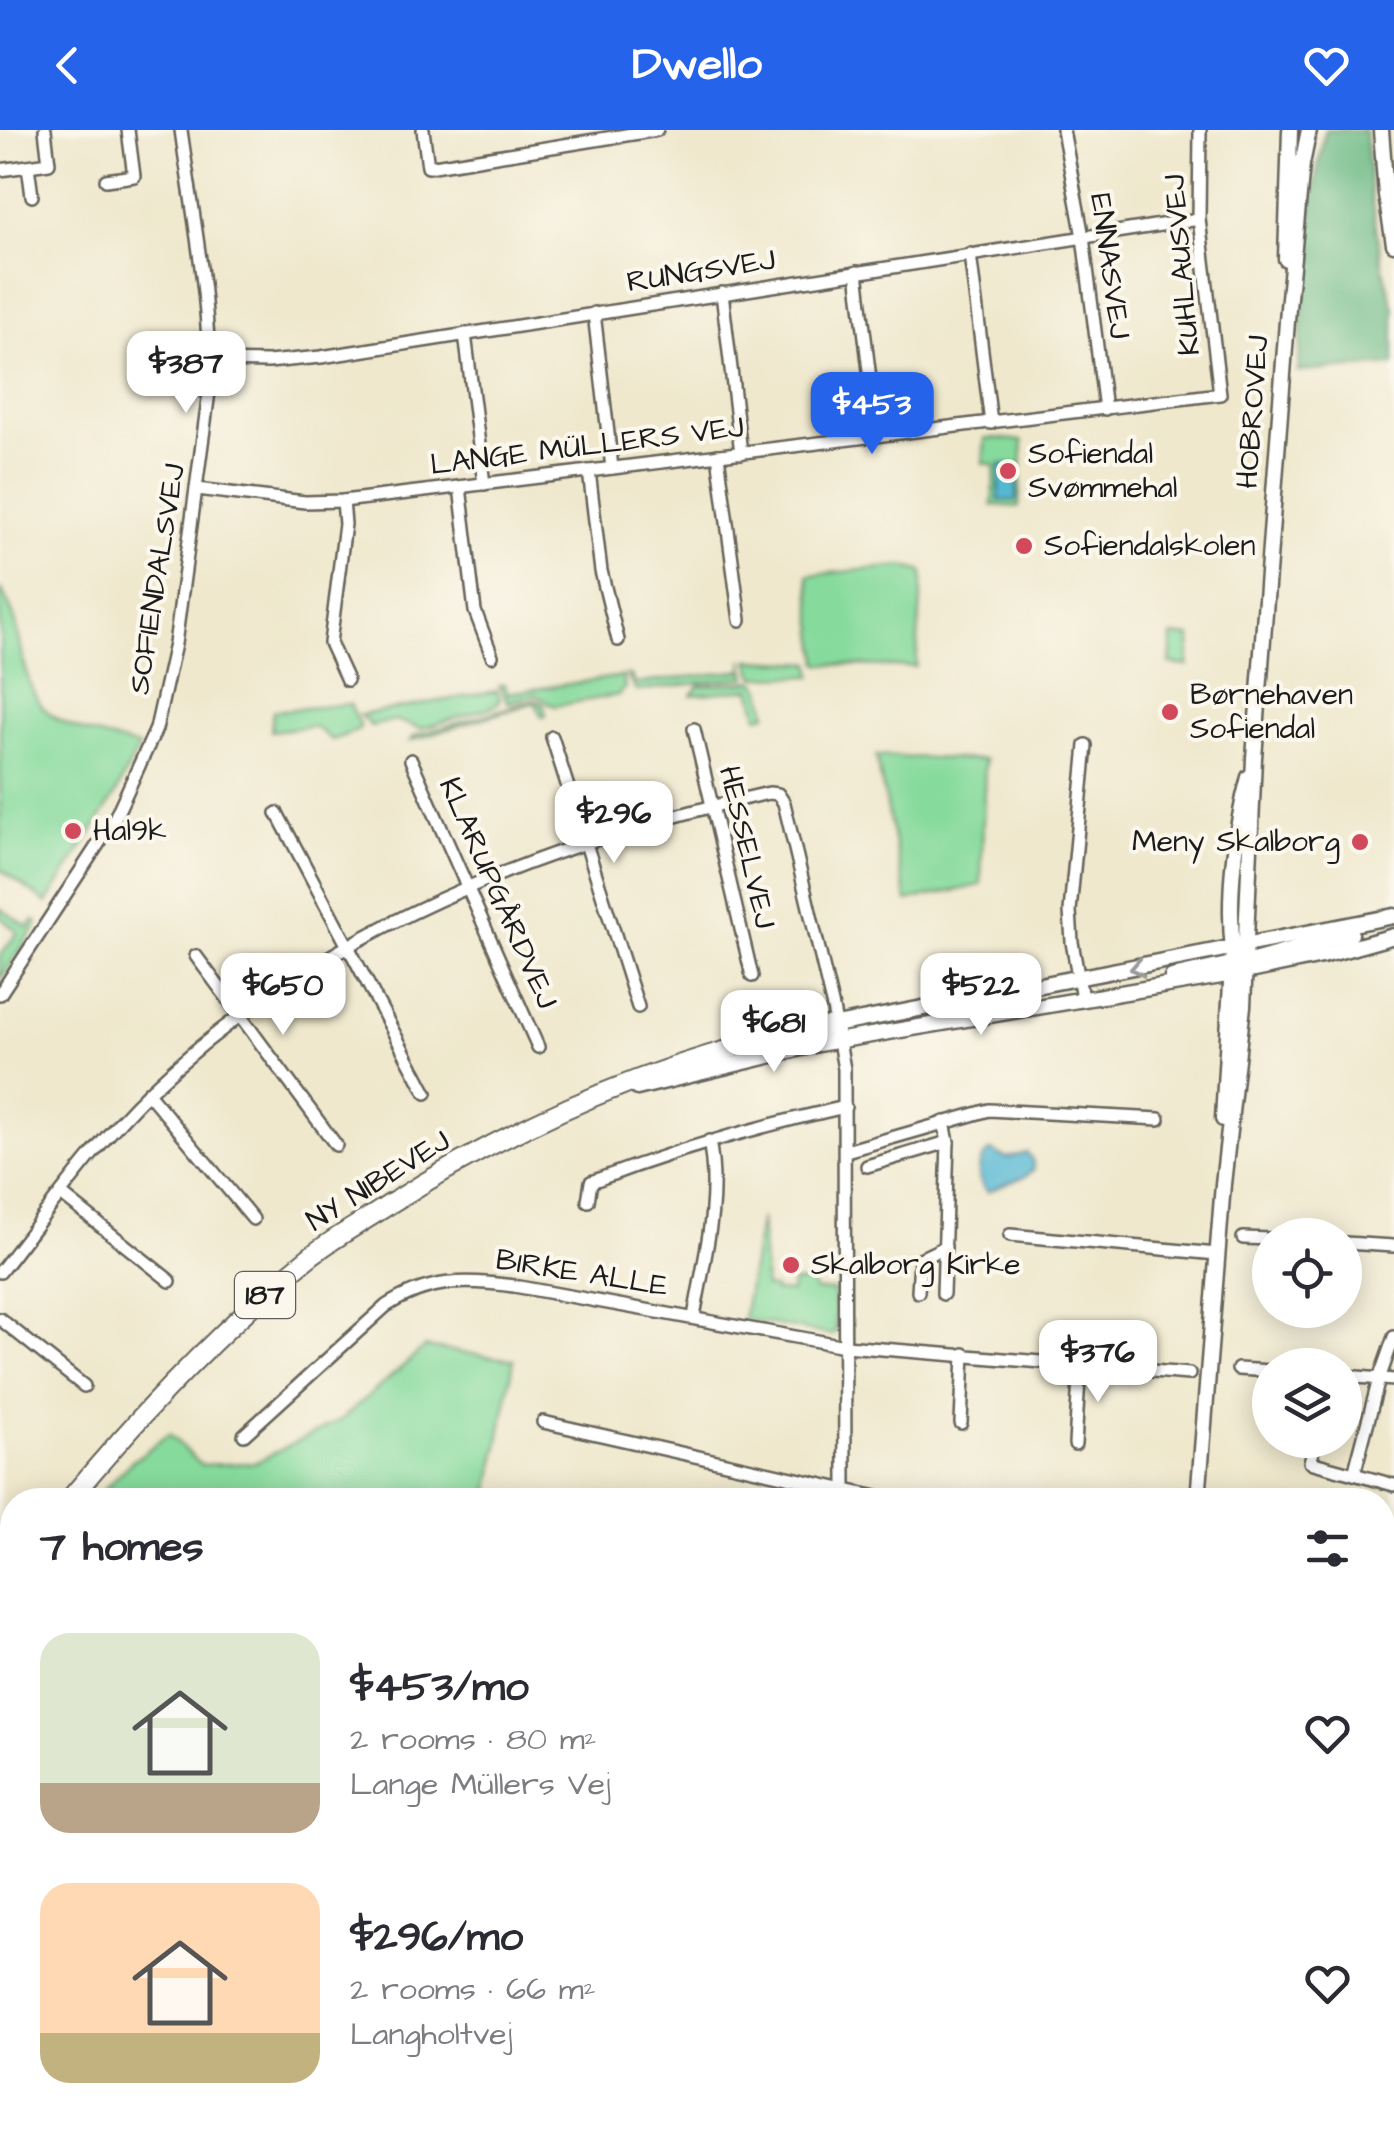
<!DOCTYPE html>
<meta charset="utf-8">
<style>
body{margin:0;font-family:"Architects Daughter",sans-serif;background:#f2f2f3;color:#2b2b33;height:100vh;display:flex;flex-direction:column;font-size:38px;white-space:nowrap}
*{box-sizing:border-box;margin:0}
p{font-size:32px;color:#7c7c81}
.icon{flex:none;width:55px;height:55px;fill:none;stroke:currentColor;stroke-width:2;stroke-linecap:round;stroke-linejoin:round}
.map{position:relative;flex:1;overflow:hidden}
.drawer{position:absolute;left:0px;top:1358px;width:1395px;height:642px;display:flex;flex-direction:column;background:#fff;border-radius:40px 40px 0 0;box-shadow:0 5px 25px #0003}
.drawer>*{flex:none}
.controls{position:absolute;left:1252px;top:1088px;display:grid;gap:20px}
.controls a{display:grid;place-items:center;width:110px;height:110px;border-radius:50%;background:#fff;box-shadow:0 5px 25px #0003;font-size:50px}
.price{position:absolute;translate:-50% -85px;padding:0 22px;border-radius:20px;background:#fff;color:#222;font-size:32px;line-height:65px;filter:drop-shadow(0 2px 5px #0008)}
.price::after{content:'';position:absolute;left:50%;top:60px;width:30px;height:22px;margin-left:-15px;background:inherit;clip-path:polygon(0 0,100% 0,50% 100%)}
.price.on{background:#2563eb;color:#fff}
ul{padding:0;list-style:none}
li{display:flex;align-items:center;gap:30px;height:250px;padding:0 40px}
li span{display:grid;place-items:center;flex:none;width:280px;height:200px;border-radius:30px;color:#555}
li>.icon{margin-inline-start:auto}
span .icon{width:120px;height:120px;fill:#fffc;stroke-width:1}
li b{font-size:42px}
h2{display:flex;justify-content:space-between;align-items:center;height:120px;padding:0 40px;font-size:42px}
header{display:flex;justify-content:space-between;align-items:center;height:130px;padding:0 40px;background:#2563eb;color:#fff;font-size:45px;font-weight:700}
.map>svg:first-child{display:block}
.green{fill:#86da9c;stroke:#517b5c;stroke-width:2.5}
.forest{fill:#6cba84;stroke:#446b50;stroke-width:2.5}
.water{fill:#54b8d3;stroke:#386a78;stroke-width:2.5}
.lines{fill:none;stroke-linecap:round;stroke-linejoin:round}
.minor-casing{stroke:#66635a;stroke-width:16}
.major-casing{stroke:#66635a;stroke-width:19}
.highway-casing{stroke:#66635a;stroke-width:22}
.minor{stroke:#fff;stroke-width:11}
.major{stroke:#fff;stroke-width:14}
.highway{stroke:#fff;stroke-width:18}
.oneway{stroke:#999}
.poi-dot{fill:#d1495b;stroke:#fbf7ec;stroke-width:4}
.labels{text-anchor:middle;dominant-baseline:central;stroke-width:8;stroke-linejoin:round;paint-order:stroke}
.shield{fill:#fbf7ec;stroke:#5f5e5a;stroke-width:2.5}
.shield-label{font-size:28px;font-weight:bold;fill:#1c1c1c}
.street-label{font-size:30px;fill:#1c1c1c;stroke:#fbf7ec}
.poi-label{font-size:30px;fill:#1c1c1c;stroke:#fbf7ec;text-anchor:start}
</style>
<header><svg class="icon" aria-label="back" viewBox="0 0 24 24"><path d="M15 5l-7 7 7 7"/></svg>Dwello<svg class="icon" aria-label="heart" viewBox="0 0 24 24"><path d="M12 20l-8-8c-3-5 5-10 8-4 3-6 11-1 8 4z"/></svg></header>
<div class="map">
<svg width="1394" height="1999" viewBox="0 0 1394 1999">
<rect width="100%" height="100%" fill="#fbf7ec"/>
<filter id="ink" filterUnits="userSpaceOnUse"><feTurbulence type="fractalNoise" baseFrequency=".01" numOctaves="2"/><feDisplacementMap in="SourceGraphic" scale="20" xChannelSelector="R" yChannelSelector="G"/><feConvolveMatrix kernelMatrix="1 2 1 2 8 2 1 2 1" color-interpolation-filters="sRGB"/></filter>
<filter id="wash" filterUnits="userSpaceOnUse"><feTurbulence type="fractalNoise" baseFrequency=".0048" numOctaves="4" result="noise"/><feDisplacementMap in="SourceGraphic" scale="40" xChannelSelector="R" yChannelSelector="G"/><feGaussianBlur stdDeviation="2.25" result="paint"/><feColorMatrix in="noise" values="0 0 0 0 0 0 0 0 0 0 0 0 0 0 0 0 0 1.4 0 .05"/><feComposite in="paint" operator="in"/></filter>
<g filter="url(#wash)">
<rect width="100%" height="100%" fill="#efe8cd"/>
<g class="green">
<path d="M996,308L1023,311L1019,377L992,375L995,335L983,333L985,309Z"/>
<path d="M903,436L923,442L916,537L819,534L808,445Z"/>
<path d="M0,458C5,468 11,477 14,487C24,517 23,562 49,583C73,602 110,608 139,617L115,665L47,773L0,739Z"/>
<path d="M1172,506L1191,507L1188,536L1170,534Z"/>
<path d="M743,530L747,547L636,561L627,545H631L634,554L744,540Z"/>
<path d="M749,530L811,533L813,546L755,547Z"/>
<path d="M623,546L625,558L618,565L555,576L535,565L508,572L499,556L504,554L508,563Z"/>
<path d="M755,551L762,559L767,584L758,586L751,559L692,565L699,556Z"/>
<path d="M497,561L500,570L495,576L421,599L395,590L371,596L360,585Z"/>
<path d="M534,570L543,574L546,586L542,587L535,572L410,611L414,606Z"/>
<path d="M350,574L360,596L359,600L332,610L314,596L271,601L273,581Z"/>
<path d="M876,626L985,630L981,755L907,771Z"/>
<path d="M0,778L28,797L34,790L38,793L0,850V826L18,802L0,787Z"/>
<path d="M761,1087L765,1157L774,1158V1162H791L792,1152L813,1153L814,1160L834,1161L836,1202L832,1205L743,1189Z"/>
<path d="M425,1217L514,1230L488,1370H94L130,1333L169,1304L201,1335L254,1333L342,1289Z"/>
<path d="M12,1465V1526L0,1515V1480Z"/>
</g>
<g class="forest">
<path d="M1325,0H1365L1371,66L1383,139L1394,179V235L1298,242L1313,64Z"/>
<path d="M12,1585V1988H176L163,1999H0V1592Z"/>
</g>
<g class="water">
<path d="M1000,334L1018,335L1016,371L998,370Z"/>
<path d="M991,1021L1007,1028L1027,1023L1032,1029L1034,1039L1026,1046L987,1062C975,1050 976,1029 991,1021Z"/>
</g>
</g>
<g filter="url(#ink)">
<g class="lines">
<g class="minor-casing">
<g id="minor">
<path d="M423,0L428,37L657,0"/>
<path d="M1063,0L1083,107L1105,279"/>
<path d="M28,36L32,66"/>
<path d="M0,40L49,33L45,0"/>
<path d="M106,50L134,46L128,0"/>
<path d="M970,124L991,293"/>
<path d="M857,142L877,306"/>
<path d="M722,163L741,323"/>
<path d="M594,183L612,338"/>
<path d="M465,204L484,354"/>
<path d="M210,231L268,232L321,227L1199,89"/>
<path d="M718,325L740,490"/>
<path d="M589,341L601,441L618,510"/>
<path d="M460,357L475,481L492,526"/>
<path d="M197,359L305,372L343,371L1220,264L1199,89L1200,0"/>
<path d="M343,371L345,394L330,513L347,550"/>
<path d="M694,599L752,846"/>
<path d="M552,607L638,877"/>
<path d="M411,630L538,917"/>
<path d="M277,683L426,963"/>
<path d="M196,826L336,1015"/>
<path d="M0,864L114,690L156,599L175,514L209,262C211,175 193,87 181,0"/>
<path d="M1082,868L1072,812L1070,781L1086,615"/>
<path d="M148,963L253,1089"/>
<path d="M846,1021L989,980L1159,989"/>
<path d="M867,1036L948,1012"/>
<path d="M61,1064L170,1151"/>
<path d="M588,1071L591,1052C675,1020 758,996 845,977"/>
<path d="M1010,1105L1217,1124"/>
<path d="M1243,1108L1270,1109"/>
<path d="M1345,1113L1394,1116"/>
<path d="M0,1142C48,1081 94,1015 150,961C319,800 544,713 769,663L778,664L784,673L833,878L844,939L845,1370"/>
<path d="M918,1162L920,1129L945,1117"/>
<path d="M943,1164L948,1012L944,992"/>
<path d="M694,1187C704,1128 721,1070 709,1011"/>
<path d="M0,1189L84,1256"/>
<path d="M1238,1239L1270,1241"/>
<path d="M1345,1246L1394,1250"/>
<path d="M543,1292L890,1370"/>
<path d="M961,1293L964,1224"/>
<path d="M244,1305L386,1176C428,1149 466,1149 514,1156L845,1216L1189,1244"/>
<path d="M1316,1310L1310,1332L1394,1355"/>
<path d="M1075,1314L1080,1233"/>
<path d="M1354,1344L1379,1249L1394,1207"/>
<path d="M1382,1510L1394,1464"/>
<path d="M1382,1532L1394,1534"/>
<path d="M0,1534L12,1545"/>
<path d="M1382,1700L1394,1703"/>
<path d="M514,1988L524,1999"/>
<path d="M174,1999L186,1988"/>
<path d="M777,1999L781,1988"/>
<path d="M915,1999L919,1988"/>
<path d="M1274,1999L1275,1988"/>
</g>
</g>
<g class="major-casing">
<g id="major">
<path d="M1381,0L1386,65L1394,114"/>
<path d="M1286,129L1290,0"/>
<path d="M1242,834L1351,804"/>
<path d="M1172,847L1232,834L1238,829"/>
<path d="M836,895L1394,786"/>
<path d="M637,958L818,914L1245,842L1322,826L1394,806"/>
<path d="M1223,989L1233,820C1227,767 1235,698 1249,647"/>
<path d="M1198,1370L1223,1054L1243,876L1254,628L1288,178L1302,34L1309,0"/>
<path d="M1145,1999L1146,1988"/>
<path d="M1159,1999L1160,1988"/>
</g>
</g>
<g class="highway-casing">
<g id="highway">
<path d="M69,1370C142,1282 219,1200 308,1128C333,1108 363,1092 390,1074C527,987 676,923 836,895"/>
<path d="M0,1453L12,1438"/>
<path d="M0,1574L12,1563"/>
</g>
</g>
<use href="#minor" class="minor"/>
<use href="#major" class="major"/>
<use href="#highway" class="highway"/>
</g>
<defs><path id="oneway-chevron" d="M-2-3.5L2.5 0L-2 3.5" fill="none" stroke-width="1.6" stroke-linecap="round" stroke-linejoin="round" transform="scale(2.5)"/></defs>
<use class="oneway" href="#oneway-chevron" transform="translate(1137 838) rotate(169)"/>
</g>
<g class="poi-dot">
<circle cx="1008" cy="341" r="10"/>
<circle cx="1024" cy="416" r="10"/>
<circle cx="1170" cy="582" r="10"/>
<circle cx="73" cy="701" r="10"/>
<circle cx="1360" cy="712" r="10"/>
<circle cx="791" cy="1135" r="10"/>
</g>
<g class="labels">
<rect class="shield" x="235" y="1142" width="60" height="46" rx="8"/>
<g class="shield-label">
<text x="265" y="1165">187</text>
</g>
<g class="street-label">
<text transform="translate(1182 135) rotate(-95)">KUHLAUSVEJ</text>
<text transform="translate(1110 136) rotate(82)">ENNASVEJ</text>
<text transform="translate(701 141) rotate(-9)">RUNGSVEJ</text>
<text transform="translate(1253 282) rotate(-86)">HOBROVEJ</text>
<text transform="translate(587 316) rotate(-7)">LANGE MÜLLERS VEJ</text>
<text transform="translate(157 449) rotate(-81)">SOFIENDALSVEJ</text>
<text transform="translate(747 717) rotate(77)">HESSELVEJ</text>
<text transform="translate(498 763) rotate(66)">KLARUPGÅRDVEJ</text>
<text transform="translate(378 1051) rotate(-32)">NY NIBEVEJ</text>
<text transform="translate(582 1143) rotate(9)">BIRKE ALLE</text>
</g>
<g class="poi-label">
<text x="1028" y="324">Sofiendal<tspan x="1028" dy="34">Svømmehal</tspan></text>
<text x="1044" y="416">Sofiendalskolen</text>
<text x="1190" y="565">Børnehaven<tspan x="1190" dy="34">Sofiendal</tspan></text>
<text x="93" y="701">Hal9k</text>
<text x="1340" y="712" text-anchor="end">Meny Skalborg</text>
<text x="811" y="1135">Skalborg Kirke</text>
</g>
</g>
</svg>
<div class="controls">
<a><svg class="icon" aria-label="locate" viewBox="0 0 24 24"><circle cx="12" cy="12" r="6"/><path d="M12 2v4M12 18v4M2 12h4M18 12h4"/></svg></a>
<a><svg class="icon" aria-label="layers" viewBox="0 0 24 24"><path d="M12 4l9 5-9 5-9-5zM3 14l9 5 9-5"/></svg></a>
</div>
<b class="price" style="left:186px;top:286px">$387</b>
<b class="price on" style="left:872px;top:327px">$453</b>
<b class="price" style="left:614px;top:736px">$296</b>
<b class="price" style="left:283px;top:908px">$650</b>
<b class="price" style="left:981px;top:908px">$522</b>
<b class="price" style="left:774px;top:945px">$681</b>
<b class="price" style="left:1098px;top:1275px">$376</b>
<section class="drawer">
<h2>7 homes<svg class="icon" aria-label="filters" viewBox="0 0 24 24"><path d="M4 7h16M4 17h16"/><circle cx="9" cy="7" r="2"/><circle cx="15" cy="17" r="2"/></svg></h2>
<ul>
<li><span style="background:linear-gradient(#dfe7d0 75%,#b9a48a 0)"><svg class="icon" aria-label="home" viewBox="0 0 24 24"><path d="M3 11l9-7 9 7M6 9v11h12V9"/></svg></span><div><b>$453/mo</b><p>2 rooms · 80 m²</p><p>Lange Müllers Vej</p></div><svg class="icon" aria-label="heart" viewBox="0 0 24 24"><path d="M12 20l-8-8c-3-5 5-10 8-4 3-6 11-1 8 4z"/></svg></li>
<li><span style="background:linear-gradient(#ffd9b3 75%,#c2b280 0)"><svg class="icon" aria-label="home" viewBox="0 0 24 24"><path d="M3 11l9-7 9 7M6 9v11h12V9"/></svg></span><div><b>$296/mo</b><p>2 rooms · 66 m²</p><p>Langholtvej</p></div><svg class="icon" aria-label="heart" viewBox="0 0 24 24"><path d="M12 20l-8-8c-3-5 5-10 8-4 3-6 11-1 8 4z"/></svg></li>
</ul>
</section>
</div>
